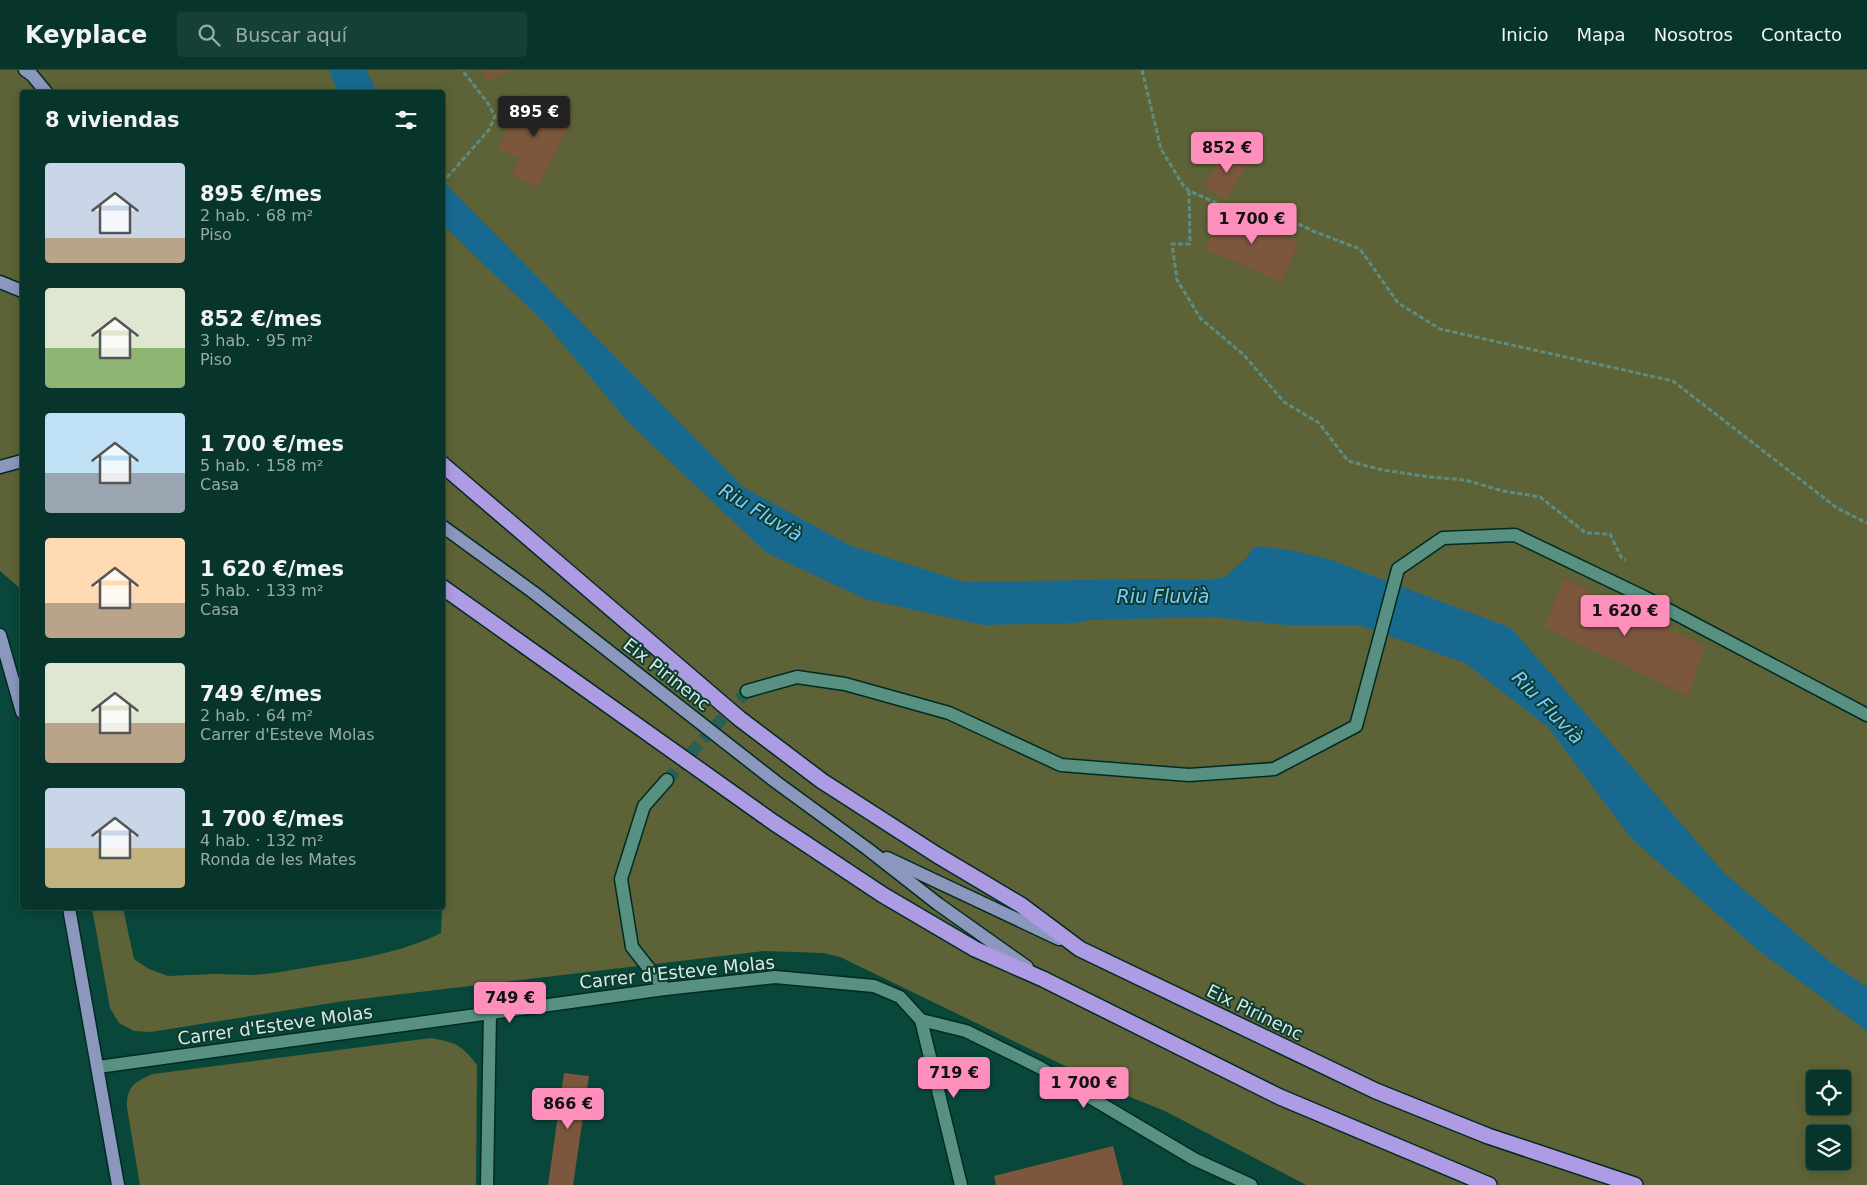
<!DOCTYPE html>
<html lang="es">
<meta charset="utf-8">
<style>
body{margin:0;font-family:"DejaVu Sans",sans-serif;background:#154038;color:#f1f3f6;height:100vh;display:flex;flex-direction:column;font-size:19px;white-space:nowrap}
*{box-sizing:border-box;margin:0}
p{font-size:16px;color:#98aba9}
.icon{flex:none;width:28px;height:28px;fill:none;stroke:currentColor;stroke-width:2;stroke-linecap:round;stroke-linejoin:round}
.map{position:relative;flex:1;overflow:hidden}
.side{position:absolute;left:20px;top:20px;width:425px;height:820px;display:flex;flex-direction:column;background:#07352c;border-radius:5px;box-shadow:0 2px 12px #0003,0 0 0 1px #285048}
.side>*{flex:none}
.tools{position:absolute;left:1806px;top:1000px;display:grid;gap:10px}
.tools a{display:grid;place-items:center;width:45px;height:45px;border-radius:5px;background:#07352c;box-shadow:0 2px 12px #0003,0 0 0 1px #285048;font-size:25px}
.price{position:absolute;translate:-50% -42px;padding:0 11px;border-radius:5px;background:#fe8ebc;color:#111;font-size:16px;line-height:32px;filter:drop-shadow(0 1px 2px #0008)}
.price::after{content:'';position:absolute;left:50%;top:30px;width:15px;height:11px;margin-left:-8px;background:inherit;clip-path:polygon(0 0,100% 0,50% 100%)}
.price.active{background:#222;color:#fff}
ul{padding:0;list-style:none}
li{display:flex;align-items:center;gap:15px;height:125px;padding:0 25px}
li span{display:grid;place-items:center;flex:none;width:140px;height:100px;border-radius:5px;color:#555}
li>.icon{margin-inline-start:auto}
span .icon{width:60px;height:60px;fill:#fffc;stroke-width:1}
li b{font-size:21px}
h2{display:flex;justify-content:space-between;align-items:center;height:60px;padding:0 25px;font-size:21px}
header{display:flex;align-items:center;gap:30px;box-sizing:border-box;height:70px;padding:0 25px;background:#07352c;border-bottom:1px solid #285048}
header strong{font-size:24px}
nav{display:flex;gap:28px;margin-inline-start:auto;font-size:18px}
.search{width:350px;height:45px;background:#154038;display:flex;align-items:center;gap:12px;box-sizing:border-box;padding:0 18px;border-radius:5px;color:#98aba9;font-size:19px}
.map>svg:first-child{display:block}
.green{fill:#5d6336;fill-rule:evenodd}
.water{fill:#176990}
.building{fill:#7c563d}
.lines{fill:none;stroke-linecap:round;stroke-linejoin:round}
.minor-tunnel{stroke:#276054;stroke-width:12;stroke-dasharray:12 6;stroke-linecap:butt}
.minor-casing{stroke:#002b22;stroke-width:15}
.major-casing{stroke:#002b22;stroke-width:15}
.highway-casing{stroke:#002b22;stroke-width:18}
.path{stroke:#5d8c82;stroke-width:3;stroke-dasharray:5 2.5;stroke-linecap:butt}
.minor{stroke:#589081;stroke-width:12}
.major{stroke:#8b97bc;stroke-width:12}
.highway{stroke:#ad9ce3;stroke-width:15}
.labels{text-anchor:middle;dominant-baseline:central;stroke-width:4;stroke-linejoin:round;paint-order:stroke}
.street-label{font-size:18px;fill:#d0ece4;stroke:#0f3b31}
.water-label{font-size:19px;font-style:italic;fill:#7cccf9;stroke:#0f3b31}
</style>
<header>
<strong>Keyplace</strong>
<div class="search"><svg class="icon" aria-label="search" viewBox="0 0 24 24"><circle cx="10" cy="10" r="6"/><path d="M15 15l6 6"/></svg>Buscar aquí</div>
<nav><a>Inicio</a><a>Mapa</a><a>Nosotros</a><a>Contacto</a></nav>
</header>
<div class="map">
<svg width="1867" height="1115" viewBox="0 0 1867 1115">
<rect width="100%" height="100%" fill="#09473b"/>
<g class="green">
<path d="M0,0H1867V1115H1306L1165,1041L1125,1025L840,887L823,883L765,881L344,931L151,962L134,961L119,953L110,938L92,838H123L134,889L149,899L168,906L215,904L253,905L274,903C328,893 392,888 441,863L442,838V22H22V520L0,501ZM1815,1009H1842V1036H1815ZM1815,1064H1842V1091H1815Z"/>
<path d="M431,968C456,973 461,974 477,995L476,1115H140L127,1037C126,1016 136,1011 153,1004Z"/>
</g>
<g class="water">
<path d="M329,0H366L377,22H338Z"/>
<path d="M442,110L743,417L851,476L964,512L1147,509L1209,510L1225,507L1247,487L1255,476L1289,480L1328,489L1511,558L1725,804L1829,891L1867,917V961L1758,880L1631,768L1548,657L1465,593L1359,555H1286L1212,547L1090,550L1076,553L983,555L865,529L767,483L628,352L546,254L443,155Z"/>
</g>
<g class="building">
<path d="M482,0H512L487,11Z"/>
<path d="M525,24L573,48L537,118L512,105L520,89L498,78Z"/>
<path d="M1227,77L1250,91L1226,130L1204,117Z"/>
<path d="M1223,139L1299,172L1281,212L1205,179Z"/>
<path d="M1564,508L1705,577L1688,626L1545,557Z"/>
<path d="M564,1003L589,1006L573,1115H548Z"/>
<path d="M1113,1076L1123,1115H996L994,1106Z"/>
</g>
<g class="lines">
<path class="minor-tunnel" d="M667,710L747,621"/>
<g class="minor-casing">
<g id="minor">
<path d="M747,621L797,607L845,614L949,643L1061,695L1189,705L1274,699L1356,656L1398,499L1443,468L1515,465L1644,527L1867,645"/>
<path d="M665,919L632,877L621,809L644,736L667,710"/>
<path d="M921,950L966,961L1039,997L1194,1089L1251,1115"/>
<path d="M98,997L665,919L775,907L874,916L900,927L921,950L961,1115"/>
<path d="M487,1115L490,943"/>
</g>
</g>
<g class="major-casing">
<g id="major">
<path d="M25,0L32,5L46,22"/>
<path d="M0,212L22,221"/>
<path d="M0,397L22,391"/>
<path d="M442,456L533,522L776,712L869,780L938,834L1027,897"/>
<path d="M0,565L22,642"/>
<path d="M887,788L1059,869"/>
<path d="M69,838L118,1115"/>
</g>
</g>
<g class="highway-casing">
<g id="highway">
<path d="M442,394L740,649L822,711L937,785L1021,835L1080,879L1376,1021L1488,1066L1635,1115"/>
<path d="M442,517L773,752L883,825L975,879L1043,909L1280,1027L1489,1115"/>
</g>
</g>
<g class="path">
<path d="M1142,0L1161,79L1183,115L1189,121L1219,134L1270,140L1313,161L1360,179L1398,233L1440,259L1673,311L1837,438L1867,453"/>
<path d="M442,113L489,60L495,46L487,32L462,0"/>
<path d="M1189,121L1190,174H1172L1177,210L1201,249L1244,285L1284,332L1319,353L1348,391L1383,400L1430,407L1465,410L1503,421L1540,427L1586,463L1610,464L1621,487L1626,490"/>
</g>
<use href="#minor" class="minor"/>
<use href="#major" class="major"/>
<use href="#highway" class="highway"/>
</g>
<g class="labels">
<g class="street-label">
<text transform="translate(667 604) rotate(38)">Eix Pirinenc</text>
<text transform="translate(677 902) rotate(-6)">Carrer d'Esteve Molas</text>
<text transform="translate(1255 942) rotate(26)">Eix Pirinenc</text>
<text transform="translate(275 955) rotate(-8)">Carrer d'Esteve Molas</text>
</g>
<g class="water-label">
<text transform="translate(761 442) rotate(31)">Riu Fluvià</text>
<text x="1163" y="526">Riu Fluvià</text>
<text transform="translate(1548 637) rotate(46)">Riu Fluvià</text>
</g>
</g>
</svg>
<div class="tools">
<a><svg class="icon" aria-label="locate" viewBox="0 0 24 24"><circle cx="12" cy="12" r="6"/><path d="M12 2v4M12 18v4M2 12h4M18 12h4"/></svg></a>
<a><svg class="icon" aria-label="layers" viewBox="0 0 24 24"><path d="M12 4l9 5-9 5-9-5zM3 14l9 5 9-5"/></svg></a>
</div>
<b class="price active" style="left:534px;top:68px">895 €</b>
<b class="price" style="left:1227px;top:104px">852 €</b>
<b class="price" style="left:1252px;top:175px">1 700 €</b>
<b class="price" style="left:1625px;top:567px">1 620 €</b>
<b class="price" style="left:510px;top:954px">749 €</b>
<b class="price" style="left:954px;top:1029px">719 €</b>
<b class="price" style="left:1084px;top:1039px">1 700 €</b>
<b class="price" style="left:568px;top:1060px">866 €</b>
<section class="side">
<h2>8 viviendas<svg class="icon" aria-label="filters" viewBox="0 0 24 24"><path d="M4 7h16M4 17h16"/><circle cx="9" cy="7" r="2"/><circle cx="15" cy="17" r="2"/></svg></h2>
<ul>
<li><span style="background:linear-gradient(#c9d6e8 75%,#b9a48a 0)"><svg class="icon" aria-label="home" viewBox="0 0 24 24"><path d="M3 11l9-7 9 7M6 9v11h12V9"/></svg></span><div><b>895 €/mes</b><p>2 hab. · 68 m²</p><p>Piso</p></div></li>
<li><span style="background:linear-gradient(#dfe7d0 60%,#8fb573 0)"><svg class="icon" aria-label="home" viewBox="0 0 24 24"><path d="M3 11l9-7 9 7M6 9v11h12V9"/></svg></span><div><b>852 €/mes</b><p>3 hab. · 95 m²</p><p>Piso</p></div></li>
<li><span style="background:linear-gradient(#bfe0f5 60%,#9aa5b1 0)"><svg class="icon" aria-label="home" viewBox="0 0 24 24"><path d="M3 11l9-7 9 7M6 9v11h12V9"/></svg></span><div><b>1 700 €/mes</b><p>5 hab. · 158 m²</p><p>Casa</p></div></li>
<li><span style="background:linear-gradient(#ffd9b3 65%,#b9a48a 0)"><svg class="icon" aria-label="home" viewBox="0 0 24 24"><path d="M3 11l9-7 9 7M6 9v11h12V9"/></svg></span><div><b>1 620 €/mes</b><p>5 hab. · 133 m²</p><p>Casa</p></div></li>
<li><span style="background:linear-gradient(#dfe7d0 60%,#b9a48a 0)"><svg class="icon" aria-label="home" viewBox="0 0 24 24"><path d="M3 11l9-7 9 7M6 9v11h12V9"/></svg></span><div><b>749 €/mes</b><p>2 hab. · 64 m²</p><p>Carrer d'Esteve Molas</p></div></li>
<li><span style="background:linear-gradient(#c9d6e8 60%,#c2b280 0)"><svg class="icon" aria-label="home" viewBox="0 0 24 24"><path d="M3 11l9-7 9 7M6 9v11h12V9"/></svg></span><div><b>1 700 €/mes</b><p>4 hab. · 132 m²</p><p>Ronda de les Mates</p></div></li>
</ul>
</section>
</div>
